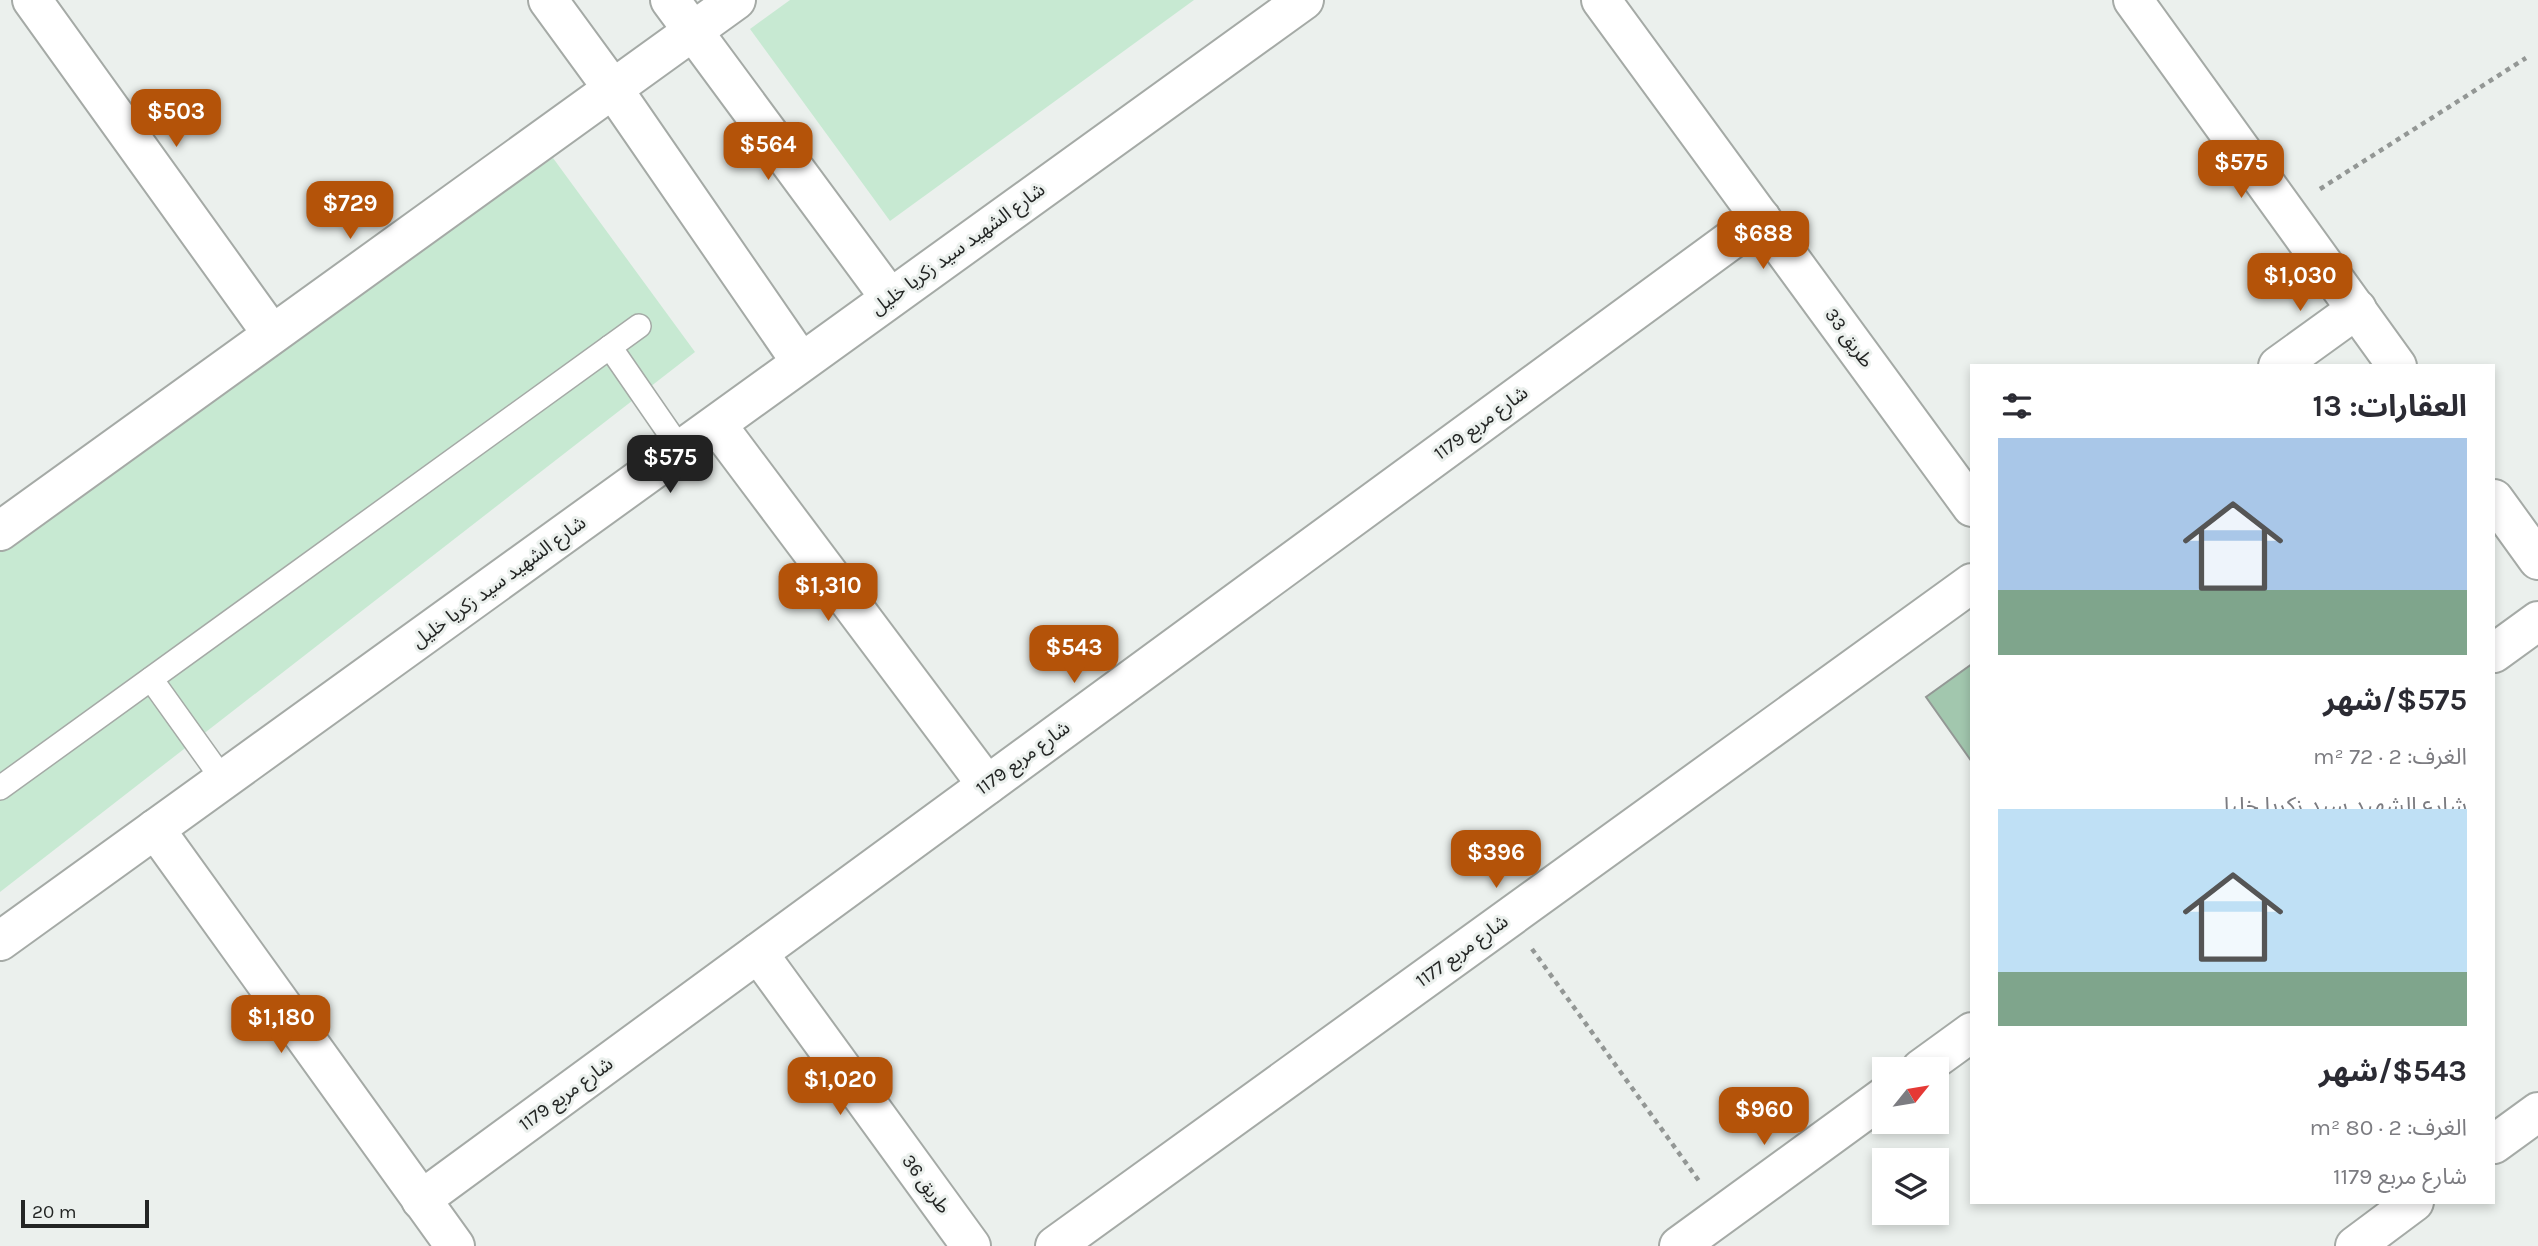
<!DOCTYPE html>
<html lang="ar">
<meta charset="utf-8">
<style>
body{margin:0;font-family:Karla,"Noto Sans Arabic",sans-serif;background:#f2f2f3;color:#2b2b33;direction:rtl;height:100vh;display:flex;flex-direction:column;font-size:26px;white-space:nowrap}
*{box-sizing:border-box;margin:0}
p{font-size:23px;color:#7c7c81}
.icon{flex:none;width:38px;height:38px;fill:none;stroke:currentColor;stroke-width:2;stroke-linecap:round;stroke-linejoin:round}
.map{position:relative;flex:1;overflow:hidden;direction:ltr}
.panel{position:absolute;left:1970px;top:364px;width:525px;height:840px;display:flex;flex-direction:column;background:#fff;border-radius:0px;box-shadow:0 4px 10px #0003;direction:rtl}
.panel>*{flex:none}
.needle{width:46px;rotate:60deg}
.controls{position:absolute;left:1872px;top:1057px;display:grid;gap:14px}
.controls a{display:grid;place-items:center;width:77px;height:77px;border-radius:0px;background:#fff;box-shadow:0 4px 10px #0003;font-size:35px}
.scale{position:absolute;left:21px;bottom:18px;width:128px;box-sizing:border-box;padding-left:7px;border:4px solid #232524;border-top:0;font-size:19px;line-height:24px;white-space:nowrap;color:#232524;-webkit-text-stroke:5px #ebf0ed;paint-order:stroke}
.price{position:absolute;translate:-50% -60px;padding:0 16px;border-radius:14px;background:#b45309;color:#fff;font-size:23px;line-height:46px;filter:drop-shadow(0 2px 4px #0008)}
.price::after{content:'';position:absolute;left:50%;top:42px;width:21px;height:16px;margin-left:-10px;background:inherit;clip-path:polygon(0 0,100% 0,50% 100%)}
.price.current{background:#222;color:#fff}
ul{padding:0;list-style:none}
li{display:grid;align-content:center;gap:14px;height:371px;padding:0 28px}
li span{display:grid;place-items:center;height:217px;border-radius:0px;color:#555}
li>.icon{margin-inline-start:auto}
span .icon{width:126px;height:126px;fill:#fffc;stroke-width:1}
li b{font-size:30px}
h2{display:flex;justify-content:space-between;align-items:center;height:84px;padding:0 28px;font-size:30px}
.map>svg:first-child{display:block}
.green{fill:#c7e9d2}
.building{fill:#a2c7ae;stroke:#939895;stroke-width:2}
.lines{fill:none;stroke-linecap:round;stroke-linejoin:round}
.lane-casing{stroke:#a5aaa6;stroke-width:26}
.street-casing{stroke:#a5aaa6;stroke-width:42}
.secondary-casing{stroke:#a5aaa6;stroke-width:42}
.path{stroke:#939795;stroke-width:4.5;stroke-dasharray:5 5;stroke-linecap:butt}
.lane{stroke:#fff;stroke-width:23}
.street{stroke:#fff;stroke-width:38}
.secondary{stroke:#fff;stroke-width:38}
.labels{text-anchor:middle;dominant-baseline:central;stroke-width:6;stroke-linejoin:round;paint-order:stroke}
.street-label{font-size:19px;fill:#232524;stroke:#ebf0ed}
</style>
<div class="map">
<svg width="2538" height="1246" viewBox="0 0 2538 1246">
<rect width="100%" height="100%" fill="#ebf0ed"/>
<g class="green">
<path d="M790,0H1194L890,221L750,29Z"/>
<path d="M553,158L695,352L0,892V539Z"/>
</g>
<path class="building" d="M1972,664V762L1926,697Z"/>
<g class="lines">
<g class="lane-casing">
<g id="lane">
<path d="M610,347L681,450"/>
<path d="M151,679L224,781"/>
<path d="M0,788L639,326"/>
</g>
</g>
<g class="street-casing">
<g id="street">
<path d="M32,0L272,334"/>
<path d="M1601,0L1972,507"/>
<path d="M2133,0L2397,366"/>
<path d="M2278,366L2357,309"/>
<path d="M717,425L987,785"/>
<path d="M2494,499L2538,560"/>
<path d="M2494,653L2538,621"/>
<path d="M155,829L455,1246"/>
<path d="M758,953L971,1246"/>
<path d="M1921,1069L1972,1032"/>
<path d="M2494,1144L2538,1112"/>
<path d="M421,1200L1761,218"/>
<path d="M1055,1246L1972,583"/>
<path d="M1679,1246L1885,1096"/>
<path d="M2355,1246L2414,1202"/>
</g>
</g>
<g class="secondary-casing">
<g id="secondary">
<path d="M548,0L613,89L801,362"/>
<path d="M670,0L890,298"/>
<path d="M0,531L736,0"/>
<path d="M0,941L1304,0"/>
</g>
</g>
<g class="path">
<path d="M2320,189L2526,58"/>
<path d="M1532,949L1699,1181"/>
</g>
<use href="#lane" class="lane"/>
<use href="#street" class="street"/>
<use href="#secondary" class="secondary"/>
</g>
<g class="labels">
<g class="street-label">
<text transform="translate(958 249) rotate(-36)">شارع الشهيد سيد زكريا خليل</text>
<text transform="translate(1849 338) rotate(54)">طريق 33</text>
<text transform="translate(1481 423) rotate(-36)">شارع مربع 1179</text>
<text transform="translate(499 582) rotate(-36)">شارع الشهيد سيد زكريا خليل</text>
<text transform="translate(1023 758) rotate(-36)">شارع مربع 1179</text>
<text transform="translate(1462 951) rotate(-36)">شارع مربع 1177</text>
<text transform="translate(566 1094) rotate(-36)">شارع مربع 1179</text>
<text transform="translate(926 1184) rotate(54)">طريق 36</text>
</g>
</g>
</svg>
<div class="controls">
<a><svg class="needle" viewBox="-14 -14 28 28"><path d="M0-13l5 13h-10z" fill="#e53935"/><path d="M0 13l5-13h-10z" fill="#7c7c81"/></svg></a>
<a><svg class="icon" aria-label="layers" viewBox="0 0 24 24"><path d="M12 4l9 5-9 5-9-5zM3 14l9 5 9-5"/></svg></a>
</div>
<div class="scale">20 m</div>
<b class="price" style="left:176px;top:149px">$503</b>
<b class="price" style="left:768px;top:182px">$564</b>
<b class="price" style="left:2241px;top:200px">$575</b>
<b class="price" style="left:350px;top:241px">$729</b>
<b class="price" style="left:1763px;top:271px">$688</b>
<b class="price" style="left:2300px;top:313px">$1,030</b>
<b class="price current" style="left:670px;top:495px">$575</b>
<b class="price" style="left:828px;top:623px">$1,310</b>
<b class="price" style="left:1074px;top:685px">$543</b>
<b class="price" style="left:1496px;top:890px">$396</b>
<b class="price" style="left:281px;top:1055px">$1,180</b>
<b class="price" style="left:840px;top:1117px">$1,020</b>
<b class="price" style="left:1764px;top:1147px">$960</b>
<section class="panel">
<h2>العقارات: 13<svg class="icon" aria-label="filters" viewBox="0 0 24 24"><path d="M4 7h16M4 17h16"/><circle cx="9" cy="7" r="2"/><circle cx="15" cy="17" r="2"/></svg></h2>
<ul>
<li><span style="background:linear-gradient(#a9c7e8 70%,#7fa58c 0)"><svg class="icon" aria-label="home" viewBox="0 0 24 24"><path d="M3 11l9-7 9 7M6 9v11h12V9"/></svg></span><div><b>$575/شهر</b><p>الغرف: 2 · 72 m²</p><p>شارع الشهيد سيد زكريا خليل</p></div></li>
<li><span style="background:linear-gradient(#bfe0f5 75%,#7fa58c 0)"><svg class="icon" aria-label="home" viewBox="0 0 24 24"><path d="M3 11l9-7 9 7M6 9v11h12V9"/></svg></span><div><b>$543/شهر</b><p>الغرف: 2 · 80 m²</p><p>شارع مربع 1179</p></div></li>
</ul>
</section>
</div>
